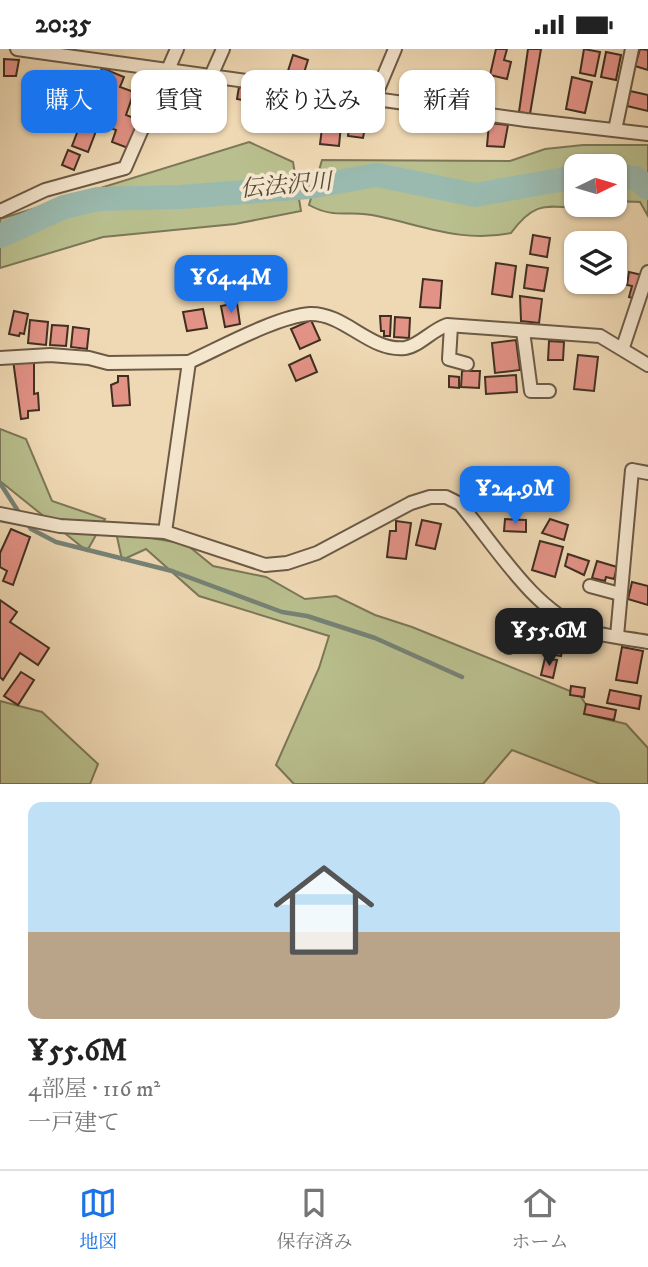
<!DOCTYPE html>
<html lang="ja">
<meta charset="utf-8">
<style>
body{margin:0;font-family:"IM FELL DW Pica","Noto Serif JP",serif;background:#f6f6f6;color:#222;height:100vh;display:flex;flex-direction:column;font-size:26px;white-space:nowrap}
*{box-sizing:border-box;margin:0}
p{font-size:23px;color:#767676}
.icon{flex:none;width:38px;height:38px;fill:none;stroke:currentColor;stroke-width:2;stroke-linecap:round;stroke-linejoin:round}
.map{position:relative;height:735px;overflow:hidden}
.details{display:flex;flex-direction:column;background:#fff;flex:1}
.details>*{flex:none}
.banner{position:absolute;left:21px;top:21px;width:607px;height:63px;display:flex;gap:14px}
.needle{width:46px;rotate:85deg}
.fabs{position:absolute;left:564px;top:105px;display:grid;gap:14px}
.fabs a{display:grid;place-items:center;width:63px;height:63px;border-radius:14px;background:#fff;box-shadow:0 2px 5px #0004;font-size:35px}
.price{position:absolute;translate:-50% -60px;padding:0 16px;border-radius:14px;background:#1a73e8;color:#fff;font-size:23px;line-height:46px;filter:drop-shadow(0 2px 4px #0008)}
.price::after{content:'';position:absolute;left:50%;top:42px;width:21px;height:16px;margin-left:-10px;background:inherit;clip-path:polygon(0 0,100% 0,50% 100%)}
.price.selected{background:#222;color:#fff}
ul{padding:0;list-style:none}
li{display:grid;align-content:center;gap:14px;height:371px;padding:0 28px}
li span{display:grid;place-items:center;height:217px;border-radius:14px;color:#555}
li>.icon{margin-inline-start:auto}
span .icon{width:126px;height:126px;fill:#fffc;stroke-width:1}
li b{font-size:30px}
.tag{padding:0 24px;border-radius:14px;background:#fff;box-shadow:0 2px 5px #0004;font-size:24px;line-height:63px}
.tag.selected{background:#1a73e8;color:#fff}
.status{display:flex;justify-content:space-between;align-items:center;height:49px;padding:0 35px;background:#fff;direction:ltr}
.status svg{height:19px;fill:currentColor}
.dock{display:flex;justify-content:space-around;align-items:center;height:98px;border-top:2px solid #e0e0e0;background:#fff;font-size:19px;color:#767676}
.dock a{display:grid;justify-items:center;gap:4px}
.dock .selected{color:#1a73e8}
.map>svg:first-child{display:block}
.green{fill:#b9bf8e;stroke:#7c7758;stroke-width:2}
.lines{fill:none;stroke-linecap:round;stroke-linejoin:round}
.stream{stroke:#768276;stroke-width:4.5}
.river{stroke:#9abaaf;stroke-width:24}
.building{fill:#e39286;stroke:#402f21;stroke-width:2}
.minor-casing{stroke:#6c5a46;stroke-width:16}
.minor{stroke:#f5e6ce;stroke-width:12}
.labels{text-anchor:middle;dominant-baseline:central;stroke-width:7;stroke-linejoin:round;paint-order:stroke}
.water-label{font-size:23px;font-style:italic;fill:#524b3d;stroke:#f5e6ce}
</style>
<div class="status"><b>20:35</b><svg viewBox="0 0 49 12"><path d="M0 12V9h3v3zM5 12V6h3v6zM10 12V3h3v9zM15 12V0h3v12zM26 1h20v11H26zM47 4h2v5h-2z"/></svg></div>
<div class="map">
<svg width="648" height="735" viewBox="0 0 648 735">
<rect width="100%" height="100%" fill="#efd9b4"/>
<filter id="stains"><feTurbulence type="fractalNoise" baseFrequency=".00286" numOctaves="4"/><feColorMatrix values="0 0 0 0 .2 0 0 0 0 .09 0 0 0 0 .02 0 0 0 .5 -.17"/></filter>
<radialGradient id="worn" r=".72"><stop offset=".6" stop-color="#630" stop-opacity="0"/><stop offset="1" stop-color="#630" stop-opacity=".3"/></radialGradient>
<g class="green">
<path d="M249,93L293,113L301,162L235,175L103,188L0,219V170Z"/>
<path d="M583,96H648V167L640,153L614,152V117H576V156H599C556,166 542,141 511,184C462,194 425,177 377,167C350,160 336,171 309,156L322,111L510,112L545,100Z"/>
<path d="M0,380L26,390L52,452L105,470L87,502L0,432Z"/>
<path d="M116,483L186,495L213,517L266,528L305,550L336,547L375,566L412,578L580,646L593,667L626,675L648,699V735H600L512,701L483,735H294L276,716L319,619L329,587L199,547L146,500L122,511Z"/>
<path d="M0,652L42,663L98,715L90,735H0Z"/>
</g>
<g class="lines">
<g class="stream">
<path d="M0,434L20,465"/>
<path d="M27,474L31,480L56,493L172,522L282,563L307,567L375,589L462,628"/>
</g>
<g class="river">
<path d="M614,127L636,129L648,139"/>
<path d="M0,187L64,158L98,150L181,148L309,138L377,126L475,146L576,128"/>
</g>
</g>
<g class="building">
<path d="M496,0H507L504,11L511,13L507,30L490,26Z"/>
<path d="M528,0H541L530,65L519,63Z"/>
<path d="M584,0L600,3L595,27L580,24Z"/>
<path d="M640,0L648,1V21L635,17Z"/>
<path d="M606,3L621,6L616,31L601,28Z"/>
<path d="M293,6L308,11L302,30L287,25Z"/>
<path d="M4,10L19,11L16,27H4Z"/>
<path d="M102,19L124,28L120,38L134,43L126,66L139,71L128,99L112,93L116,81L108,78L111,72L102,69L100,76L83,69Z"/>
<path d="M572,28L592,33L585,64L566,60Z"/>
<path d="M239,38L266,42L263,68L247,66L248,52L237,50Z"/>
<path d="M630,42L648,46V62L627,57Z"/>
<path d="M352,59L368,62L363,89L348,87Z"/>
<path d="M324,63L342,65L339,97L320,95Z"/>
<path d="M489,74L508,76L504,98L487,97Z"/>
<path d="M80,76L96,82L88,103L72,97Z"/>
<path d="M68,101L80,106L74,121L62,116Z"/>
<path d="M533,186L550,189L547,208L530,205Z"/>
<path d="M496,214L516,217L512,248L492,245Z"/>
<path d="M527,216L548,219L544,242L524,239Z"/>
<path d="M629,223L642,226L636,250L629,248L632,237L627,236Z"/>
<path d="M423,230L442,232L440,259L420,258Z"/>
<path d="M520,247L542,250L539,274L521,272Z"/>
<path d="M237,254L240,275L225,278L221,257Z"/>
<path d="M203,260L207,279L187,282L183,263Z"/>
<path d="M14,262L28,265L24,285L20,284L19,287L9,285Z"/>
<path d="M380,267H391L390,287H384V282H381Z"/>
<path d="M395,268L410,269L409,289L394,288Z"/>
<path d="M30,271L48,273L46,296L28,294Z"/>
<path d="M311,271L320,291L300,300L291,280Z"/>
<path d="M52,276L68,277L66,297L50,296Z"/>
<path d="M73,278L89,280L87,300L71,298Z"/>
<path d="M516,291L520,321L495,324L492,294Z"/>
<path d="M549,292L564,293L563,311H548Z"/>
<path d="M310,306L317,323L296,332L289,316Z"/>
<path d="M578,306L598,308L594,342L574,340Z"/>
<path d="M34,310V345L38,344L39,361L28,362V369L21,370L13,311Z"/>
<path d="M462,322H480L479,339L461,338Z"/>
<path d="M516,326L517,343L486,345L485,328Z"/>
<path d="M118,327H128L130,356L113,357L111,336L118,333Z"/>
<path d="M449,327L459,328V339L449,338Z"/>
<path d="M505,470L526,471V483L504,482Z"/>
<path d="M550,470L568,476L564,491L542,484Z"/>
<path d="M422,471L441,475L435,500L416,496Z"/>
<path d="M396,472L411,474L406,510L387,508L390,482H396Z"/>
<path d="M11,480L30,488L13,536L3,532L7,522L0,518V504Z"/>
<path d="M540,492L563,498L555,528L532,521Z"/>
<path d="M568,505L589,512L584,526L565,517Z"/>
<path d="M597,512L617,518L614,530L606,528L605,532L592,529Z"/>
<path d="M632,533L648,537V556L628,550Z"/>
<path d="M0,551L17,563L10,573L49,599L38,616L20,604L3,631L0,628Z"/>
<path d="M548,585L565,589L561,607L544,604Z"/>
<path d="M622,598L643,602L637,634L616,631Z"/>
<path d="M545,609L557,611L553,629L541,626Z"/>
<path d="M21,623L34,631L18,656L4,647Z"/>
<path d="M571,637L585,639L584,648L570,646Z"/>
<path d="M610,641L641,647L639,660L607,654Z"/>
<path d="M586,655L616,661L614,671L584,665Z"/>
</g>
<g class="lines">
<g class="minor-casing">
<g id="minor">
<path d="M17,0L526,71L648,85"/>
<path d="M211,27L223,0"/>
<path d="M374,50L395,0"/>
<path d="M615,81L632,0"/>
<path d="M0,162L45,141L125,119L177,0"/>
<path d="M451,277L449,310L467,315"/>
<path d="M523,282L531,342H549"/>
<path d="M623,298L648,223"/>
<path d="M0,309L50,306L89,309L108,314L189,313"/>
<path d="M0,465L60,477L165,483L265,516L287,514L317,504L411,454L430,448H446L460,455C496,497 532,560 584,580C603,588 628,589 648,593"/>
<path d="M165,483L189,313C220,299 278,267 310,265C345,264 370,303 405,299C419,297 432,281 447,276L600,287L648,316"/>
<path d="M590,537L620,545"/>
<path d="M617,587L632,421L648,424"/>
<path d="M509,598L558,567"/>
</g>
</g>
<use href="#minor" class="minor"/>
</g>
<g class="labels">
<g class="water-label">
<text transform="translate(286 137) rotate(-5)">伝法沢川</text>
</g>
</g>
<rect width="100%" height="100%" filter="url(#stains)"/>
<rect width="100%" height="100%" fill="url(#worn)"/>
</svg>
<div class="fabs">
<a><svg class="needle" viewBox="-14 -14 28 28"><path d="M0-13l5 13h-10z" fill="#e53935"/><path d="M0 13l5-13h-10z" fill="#767676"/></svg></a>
<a><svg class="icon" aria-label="layers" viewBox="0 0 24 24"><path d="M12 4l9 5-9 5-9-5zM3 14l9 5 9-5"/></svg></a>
</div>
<b class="price" style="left:231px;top:266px">¥64.4M</b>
<b class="price" style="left:515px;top:477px">¥24.9M</b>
<b class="price selected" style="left:549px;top:619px">¥55.6M</b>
<div class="banner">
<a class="tag selected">購入</a>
<a class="tag">賃貸</a>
<a class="tag">絞り込み</a>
<a class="tag">新着</a>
</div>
</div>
<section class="details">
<ul>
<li><span style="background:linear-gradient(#bfe0f5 60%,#b9a48a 0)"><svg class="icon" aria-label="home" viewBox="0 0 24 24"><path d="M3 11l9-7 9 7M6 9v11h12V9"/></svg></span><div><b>¥55.6M</b><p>4部屋 · 116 m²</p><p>一戸建て</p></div></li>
</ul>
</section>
<nav class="dock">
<a class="selected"><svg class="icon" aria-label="map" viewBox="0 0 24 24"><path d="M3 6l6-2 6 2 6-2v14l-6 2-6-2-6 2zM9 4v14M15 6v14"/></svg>地図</a>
<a><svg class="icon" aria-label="saved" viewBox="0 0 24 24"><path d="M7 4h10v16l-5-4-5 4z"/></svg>保存済み</a>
<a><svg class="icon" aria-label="home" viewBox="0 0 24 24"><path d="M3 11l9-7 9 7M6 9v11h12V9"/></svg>ホーム</a>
</nav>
